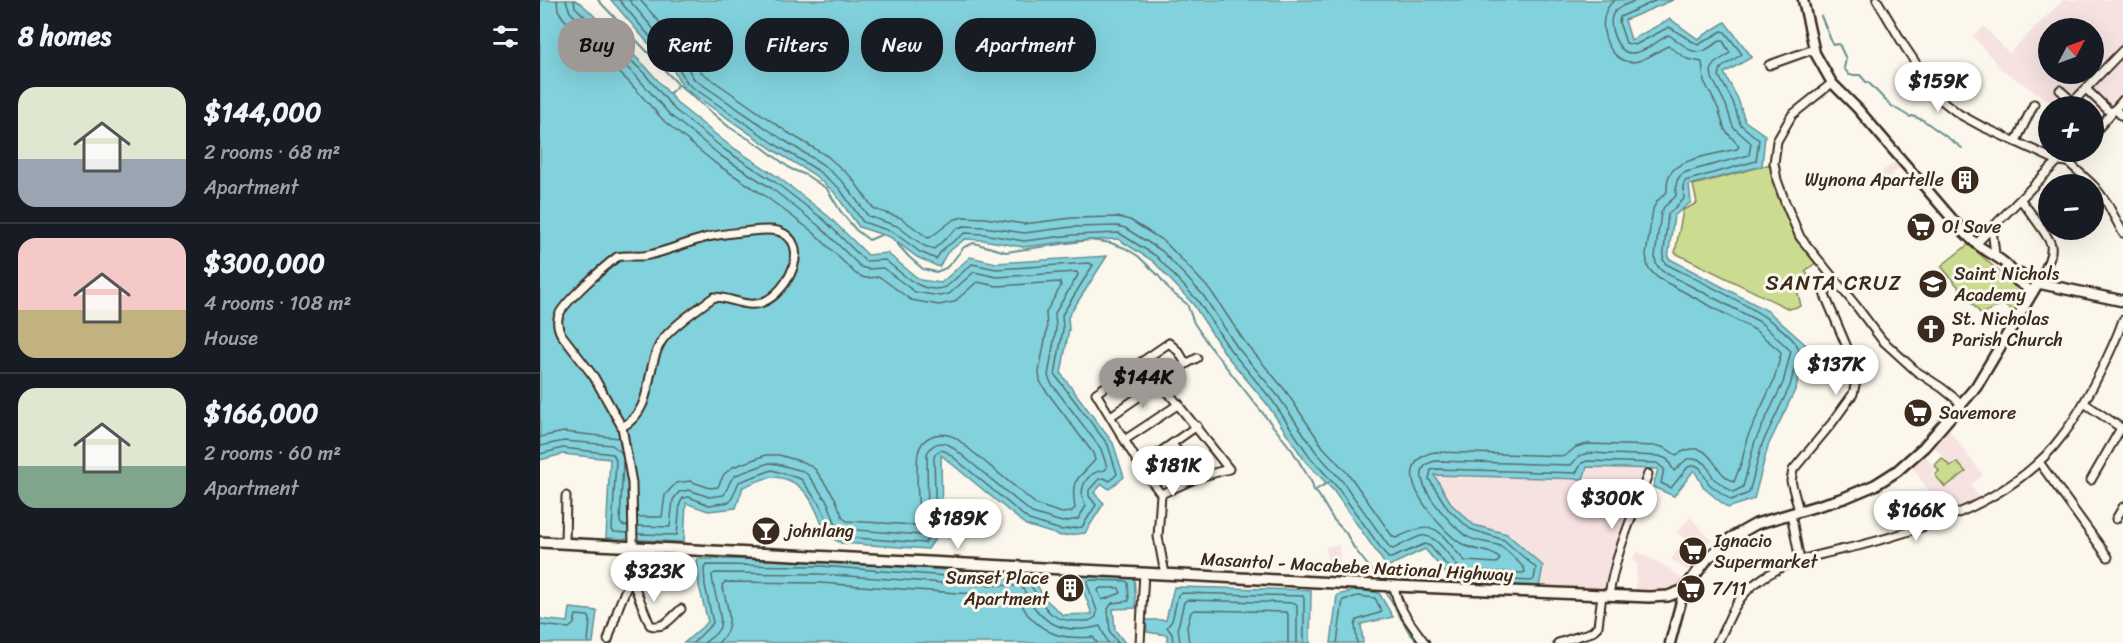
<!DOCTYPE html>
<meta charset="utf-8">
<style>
body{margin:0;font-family:Sriracha,sans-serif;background:#20242c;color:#f1f3f6;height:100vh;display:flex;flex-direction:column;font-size:22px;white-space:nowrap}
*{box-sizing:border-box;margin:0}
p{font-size:20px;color:#9ea1a6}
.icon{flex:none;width:33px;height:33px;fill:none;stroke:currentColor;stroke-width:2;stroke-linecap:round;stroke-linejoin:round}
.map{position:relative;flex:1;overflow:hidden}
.side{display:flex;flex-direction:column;background:#171b24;width:540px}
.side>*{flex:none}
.hud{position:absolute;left:18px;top:18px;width:570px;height:54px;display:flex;gap:12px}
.needle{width:39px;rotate:49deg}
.fabs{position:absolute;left:1498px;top:18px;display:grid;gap:12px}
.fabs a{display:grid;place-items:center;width:66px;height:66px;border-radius:50%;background:#171b24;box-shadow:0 6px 24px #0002;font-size:30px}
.price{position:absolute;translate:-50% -51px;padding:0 14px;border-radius:21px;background:#fff;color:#222;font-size:20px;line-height:39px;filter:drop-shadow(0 2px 3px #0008)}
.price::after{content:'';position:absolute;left:50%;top:36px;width:18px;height:14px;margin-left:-9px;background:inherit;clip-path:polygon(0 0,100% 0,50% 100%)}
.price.active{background:#9f9995;color:#111}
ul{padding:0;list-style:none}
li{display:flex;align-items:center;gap:18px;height:150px;padding:0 18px}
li+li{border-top:2px solid #363941}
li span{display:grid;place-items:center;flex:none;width:168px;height:120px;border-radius:18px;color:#555}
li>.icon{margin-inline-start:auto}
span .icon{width:72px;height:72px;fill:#fffc;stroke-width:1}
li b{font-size:26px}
h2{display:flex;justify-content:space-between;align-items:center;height:72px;padding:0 18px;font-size:26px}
.pill{padding:0 21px;border-radius:24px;background:#171b24;box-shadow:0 6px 24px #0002;font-size:21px;line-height:54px}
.pill.active{background:#9f9995;color:#111}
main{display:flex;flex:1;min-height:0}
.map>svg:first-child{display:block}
.built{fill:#f6e3e1;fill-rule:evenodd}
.green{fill:#cbdc91;stroke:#838358;stroke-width:1.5}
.water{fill:#82d2dd;stroke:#668f91;stroke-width:1.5}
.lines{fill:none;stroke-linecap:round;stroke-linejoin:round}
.shore{stroke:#576d6a;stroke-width:1.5}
.stream{stroke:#668f91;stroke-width:2}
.minor-casing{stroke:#3b2a1e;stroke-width:11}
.tertiary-casing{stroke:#3b2a1e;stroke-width:13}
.secondary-casing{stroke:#3b2a1e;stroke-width:14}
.minor{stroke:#fbf7ec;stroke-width:7}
.tertiary{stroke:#fbf7ec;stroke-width:8}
.secondary{stroke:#fbf7ec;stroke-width:9}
.labels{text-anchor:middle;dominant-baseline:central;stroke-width:6;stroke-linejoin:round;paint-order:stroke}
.poi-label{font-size:18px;fill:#3b2a1e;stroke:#fbf7ec;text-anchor:start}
.street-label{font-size:18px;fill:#3b2a1e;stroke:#fbf7ec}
.quarter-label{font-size:21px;letter-spacing:1.5px;fill:#3b2a1e;stroke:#fbf7ec}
</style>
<main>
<section class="side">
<h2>8 homes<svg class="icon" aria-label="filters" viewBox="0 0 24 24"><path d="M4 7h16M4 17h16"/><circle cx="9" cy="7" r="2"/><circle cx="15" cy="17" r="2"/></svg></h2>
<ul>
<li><span style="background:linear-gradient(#dfe7d0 60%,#9aa5b1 0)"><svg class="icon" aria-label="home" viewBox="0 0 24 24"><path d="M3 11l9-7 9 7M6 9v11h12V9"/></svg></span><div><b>$144,000</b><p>2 rooms · 68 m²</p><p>Apartment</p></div></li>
<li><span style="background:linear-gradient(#f6c9c9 60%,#c2b280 0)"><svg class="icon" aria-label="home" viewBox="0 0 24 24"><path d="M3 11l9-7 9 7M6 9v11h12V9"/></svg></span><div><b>$300,000</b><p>4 rooms · 108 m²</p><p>House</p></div></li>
<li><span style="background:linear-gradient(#dfe7d0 65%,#7fa58c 0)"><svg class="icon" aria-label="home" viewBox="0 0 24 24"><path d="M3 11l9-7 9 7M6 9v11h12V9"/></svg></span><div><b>$166,000</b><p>2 rooms · 60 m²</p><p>Apartment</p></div></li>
</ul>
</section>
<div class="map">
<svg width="1583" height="643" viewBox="0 0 1583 643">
<rect width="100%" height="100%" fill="#fbf7ec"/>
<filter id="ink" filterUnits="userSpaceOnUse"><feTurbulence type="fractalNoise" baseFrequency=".0167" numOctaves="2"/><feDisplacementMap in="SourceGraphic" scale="12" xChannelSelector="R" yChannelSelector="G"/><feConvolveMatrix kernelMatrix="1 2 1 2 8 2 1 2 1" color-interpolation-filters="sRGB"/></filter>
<g filter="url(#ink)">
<g class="built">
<path d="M1523,0H1583V97L1554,127V106H1516L1461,69L1433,36L1444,27L1469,53ZM1509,28H1554V74H1509Z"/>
<path d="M1354,162L1360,168L1337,188L1331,181Z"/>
<path d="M1407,427L1443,475L1431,485L1439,498L1406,515L1370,464L1383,453L1396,469L1391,474L1404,488L1427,472L1418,460L1411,465L1391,443Z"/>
<path d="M1046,467L1109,469L1080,537L1067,589L1027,591L999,587L1003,566L967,534L934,525L912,505L893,475L1043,479Z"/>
<path d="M1150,517L1171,540L1157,556L1145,546L1148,541L1137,532Z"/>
<path d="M799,545L800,573H787L786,546Z"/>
<path d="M1140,547L1156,560L1148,571L1131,559Z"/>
<path d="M1097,551L1125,566L1146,581L1127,593L1095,594L1097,564L1092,561Z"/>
</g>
<g class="green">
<path d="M1231,164L1237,192L1257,239L1277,262L1265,271L1268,275L1256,285L1261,306L1249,309L1135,253L1143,210L1157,203L1153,185Z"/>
<path d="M1429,244L1469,281L1485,291L1474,311L1462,304L1441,314L1401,266Z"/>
<path d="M1402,458L1410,466L1417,462L1426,472L1405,487L1395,475L1399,471L1395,465Z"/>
</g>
<g class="water">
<path d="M0,0H35L42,4L107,68L139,105L189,145L238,177L288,216L328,255L347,253L380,280L401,283L430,257L456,263L567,256L528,317L529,329L521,374L573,443L584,477L569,489L562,484L554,493L564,503L545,533L521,536L486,525L401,455L402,529L388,549L301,543L286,535C276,508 267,480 235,477C226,476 212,484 203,487L196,508L168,511L146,503L144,542L66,538L70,459L23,454L0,460Z"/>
<path d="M71,0H1133L1085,20L1091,40L1130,19L1158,39L1185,22L1212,57L1184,73L1198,99L1205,121L1225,135L1222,166L1149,185L1151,202L1134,216L1128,258L1228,311L1266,345L1256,388L1228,446L1214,499L1188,508L1164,488L1154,470L1134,496L1113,487L1118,469L1047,467L1043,479L894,475L912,505L934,525L967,534L1003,566L999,587L914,583L885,549L847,567L793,490L765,461L727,404L686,355L653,304L613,261L578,239L533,241L483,247L443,240L425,239L407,253L399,267L377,257L350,237L319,227L294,192L273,174L235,151L144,88L127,60L108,43Z"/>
<path d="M157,559L281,560L418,571L490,573L505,599L523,615L552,614L537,573L594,575L596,608L573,609L575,630L585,643H144L168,622L159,586Z"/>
<path d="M634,587L771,590L770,643H627V635L607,632L606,620H626Z"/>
<path d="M818,590L839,593L853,617L821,624L823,643H791L797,595Z"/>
<path d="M30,608L57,611L53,643H0V619L28,622Z"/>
</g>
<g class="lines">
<g class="shore">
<path d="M17,0L18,10L23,18L90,83L125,122L175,163L225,196L273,232L316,274L325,278L340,277L371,300L399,305L414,302L437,282L457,286L520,282L521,286L506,312L507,329L499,372L500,381L504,388L553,453L555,460C538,481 530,476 535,508L531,512L522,513L497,505L416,438C401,430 382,435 378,453C375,473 379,501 379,521L376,525L307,521L303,518L295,498L275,469L266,463L239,455H226L193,467L184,474L178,487L170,488L150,481L136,483L125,495L122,517H97"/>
<path d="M26,0L30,12L97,77L130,115L181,156L231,188L279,226L321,267L328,269L343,268L375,292L400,296L409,294L434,272L457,277L537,272L538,275L515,313L516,329L508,376L511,383L561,449L567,467L565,470C545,472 537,490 546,506L538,519L522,522L492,513L411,446C401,440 392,443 387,454L388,524L381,535L304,529L296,525L288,503L268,475L263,471L237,464L229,463L196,475L191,480L184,495L169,497L149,490L139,492L133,500L130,527L98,526"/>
<path d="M34,0L35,7L103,72L135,110L185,150L235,182L284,220L325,261L345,260C362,273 382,296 406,287L432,264L456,269L549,263L553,265L522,315L523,329L515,375L568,445L577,474L570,481L564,478L559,479L549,490V496L556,505L542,527L521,530L489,520L407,452L401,450L396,453L394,457L396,526L385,543L302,537L291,530L281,506L261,479L232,470L199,482L190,502L169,505L149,497L143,498L140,503L137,535L98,534"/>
<path d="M79,0L112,39L132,57L148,84L238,146L277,170L299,188L323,222L353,232L380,252L396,259L403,249L425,233L443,234L484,241L533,235L579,233L616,256L658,301L691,351L732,400L770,457L797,487L848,558H851L885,544L890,546L917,577L991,581L994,579L996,568L964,540L930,529L908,509L889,479L891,470L896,469L1036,473L1042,463L1047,461L1117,463L1124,469L1121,483L1131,488L1148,467L1155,465L1160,468L1169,484L1191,500L1209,493L1222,444L1250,386L1259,349C1245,319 1158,281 1126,264L1123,260L1128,214L1144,199L1143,186L1145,181L1216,161L1219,140L1200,124L1193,102L1179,76L1181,68L1202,54L1185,32L1182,31L1158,45L1129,27L1095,45L1086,43L1079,22L1080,17L1117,0"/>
<path d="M89,0L117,33L138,52L154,79L242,139L282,164L304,183L328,216L357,226L384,246L394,249L416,229L424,226L444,227L484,233L532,227L578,226L585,228L622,251L663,295L697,347L738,396L776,452L803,482L850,548L853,549C862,545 871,539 881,536C897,533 911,560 921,570L982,573L985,572L984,568C977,561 969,551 960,546C949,541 935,543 925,535C911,525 856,468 896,461L1031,465L1039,456L1048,453L1119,456L1127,459L1134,471L1147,459H1158L1166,464L1174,479L1193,492L1203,487L1215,441L1243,383L1251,351L1220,322L1122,271L1116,264L1115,256L1121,213L1124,207L1136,196C1136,185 1135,177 1146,172L1209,155L1211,143L1193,127L1186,105L1172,78L1171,71L1174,64L1190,53L1183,41H1180L1164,51L1157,52L1150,50L1129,35C1118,40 1103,54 1090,53C1077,52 1067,24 1073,14C1078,6 1090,3 1098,0"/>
<path d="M100,0L124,27L144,46L161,72L247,132L287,156L311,177L334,209L361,218L388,238L391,237L413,220L423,217L445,218L484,224L532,218L578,217L590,220L625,242L671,291L704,341L745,390L783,447L810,476L853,537L856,538C901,517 896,531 925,561L957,563L960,559C951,549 933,551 922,544C904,533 865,489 874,467C877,458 886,453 896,452L1025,456L1036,447L1047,444L1119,446L1127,449L1136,455C1173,434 1170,472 1194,482L1202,461L1207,438L1234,380L1241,354L1240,351L1215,330L1118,278L1108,268L1106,255L1113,209L1117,201L1127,192C1127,184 1127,176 1133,170C1144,158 1181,153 1197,149L1199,146L1185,130L1178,108L1164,81L1162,62L1147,59L1128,46C1117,51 1106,61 1093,62C1066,63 1052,16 1075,0"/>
<path d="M0,437L24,432L79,438"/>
<path d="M0,446L24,441L72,445L82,453"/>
<path d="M0,454L23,448L73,454L76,460L72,530L74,532L88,533"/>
<path d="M83,462L80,522L82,525L88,526"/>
<path d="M560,588H579L581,593L562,600L558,591Z"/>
<path d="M0,625L29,628L34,624L36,615L48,616L50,619L48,643"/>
<path d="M153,643L173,623L165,585L164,568L167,565L281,566L418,577L485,579C505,599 501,621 538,621C545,621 550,622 556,617L557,611L547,583L549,580L586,581L588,583L589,601L572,603L568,609L570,632L578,643"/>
<path d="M164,643C169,639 176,635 179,629C185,619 172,589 172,575L175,573L280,574L418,584L481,586C486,592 489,600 494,607C510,629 534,633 560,626L568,643"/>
<path d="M178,643C197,626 187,607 182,585L185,582L280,583L417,593L475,595C481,600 483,609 488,615C509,637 524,639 553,637L557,643"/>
<path d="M633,643L632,634L627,627L632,621L638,595L641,593L763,596L764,599V643"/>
<path d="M640,643L638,627L644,602L647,600L755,603L757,606V643"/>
<path d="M649,643L647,627L651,612L654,610L746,612L748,614V643"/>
<path d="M797,643L803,600L818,596L835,598L842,612L817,620L815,625L817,643"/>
</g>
<g class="stream">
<path d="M58,0L138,84L189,127L222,147L251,169L266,175L287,189L301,212L316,230L329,240L341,235"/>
<path d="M1281,16L1293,45L1299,44L1306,59L1304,68L1309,75H1320L1327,83L1328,82L1350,105L1370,117L1372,116L1383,120L1422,148"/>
<path d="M129,94L138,85"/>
<path d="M354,240L369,257L383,269L396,272L406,268L412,262L424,247L434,243L466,252L549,240L571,243L585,248L598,256L618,275L630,291L647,304L654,323L668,344L752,450L772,483L774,491L778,494L793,519L806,533L814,548L841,582"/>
<path d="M774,491L789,482"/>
<path d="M845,590L869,632L879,643"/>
</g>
<g class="minor-casing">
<g id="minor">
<path d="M1337,0L1365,47L1400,99L1419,114L1441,126L1518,161"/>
<path d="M1229,65L1274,49"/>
<path d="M1292,83L1252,115L1237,141L1234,163L1237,180L1245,202L1260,237L1317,307L1342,340L1376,371L1402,388L1422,404"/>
<path d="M1546,89L1571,113"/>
<path d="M1520,90L1533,102L1583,50"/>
<path d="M1575,109L1583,117"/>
<path d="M1554,133L1583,100"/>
<path d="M1476,141L1494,104"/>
<path d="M1528,162L1552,184"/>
<path d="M1554,186L1567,203L1583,233"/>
<path d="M1481,200C1488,210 1508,234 1511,245C1513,257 1503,273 1498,283"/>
<path d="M1452,229L1455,254"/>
<path d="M1437,243L1518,161L1528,162L1537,152"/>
<path d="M646,364L657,358"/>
<path d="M1544,403L1583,429"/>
<path d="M571,416L620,382"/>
<path d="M82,427C115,409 104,371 121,342C129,329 161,306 174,297C190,297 208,309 223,302C247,293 274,243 238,231C229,229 220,230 211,231C194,233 177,234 161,239C143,244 127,251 109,255C98,258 88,254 77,257C65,266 23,303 19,315C16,322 18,328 21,334L54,377L82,427L92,483L93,547"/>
<path d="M586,439L639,404"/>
<path d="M632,444L659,477"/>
<path d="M1499,462L1568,557"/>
<path d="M600,466L657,426"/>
<path d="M1551,480L1581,428"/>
<path d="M621,494L659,477L689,469L620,382L646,364L639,352L629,343L556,393L600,466L621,494L618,537L625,574"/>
<path d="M1259,511L1251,481L1253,470L1292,423L1313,394L1316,381L1315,366L1284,293L1297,283"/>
<path d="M1251,514L1260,561"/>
<path d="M1576,519L1583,507"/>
<path d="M25,543L26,496"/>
<path d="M91,578L110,625C124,630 132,617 141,609"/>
<path d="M854,586C857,608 872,625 885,643"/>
<path d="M1069,595C1076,550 1093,516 1108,474"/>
<path d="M68,640L79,606L103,547"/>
<path d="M600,643L604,573"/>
<path d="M1018,643L1052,632L1058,626L1062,595"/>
<path d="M1177,643C1187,626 1192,606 1206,592C1234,562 1279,555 1318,546C1391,527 1475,500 1522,436C1534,421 1544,403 1553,386C1564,365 1575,343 1583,320"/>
</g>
</g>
<g class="tertiary-casing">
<g id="tertiary">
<path d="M1263,0L1275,53L1292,83L1317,108L1420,228C1427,235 1434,243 1442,248C1456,257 1472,264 1477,281L1493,292"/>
<path d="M1475,274H1481L1498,283"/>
<path d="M1130,643L1144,590"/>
</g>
</g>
<g class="secondary-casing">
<path id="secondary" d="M0,542L854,586L1109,597L1128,596L1144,590L1167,559L1191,538L1216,524L1304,498L1335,485L1357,471L1384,447L1436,387L1498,283L1583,301"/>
</g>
<use href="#minor" class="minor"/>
<use href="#tertiary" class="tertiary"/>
<use href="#secondary" class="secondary"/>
</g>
</g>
<defs>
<g id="building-disc" transform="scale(1.5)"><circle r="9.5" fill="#3b2a1e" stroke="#fbf7ec"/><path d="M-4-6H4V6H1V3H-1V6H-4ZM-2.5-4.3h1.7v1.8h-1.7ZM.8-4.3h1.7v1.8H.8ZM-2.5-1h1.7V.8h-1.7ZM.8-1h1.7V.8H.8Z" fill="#fff"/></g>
<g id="supermarket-disc" transform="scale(1.5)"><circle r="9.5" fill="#3b2a1e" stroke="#fbf7ec"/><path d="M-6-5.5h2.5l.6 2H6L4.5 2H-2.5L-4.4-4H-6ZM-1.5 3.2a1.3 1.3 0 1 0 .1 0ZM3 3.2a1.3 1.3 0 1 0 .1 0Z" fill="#fff"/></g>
<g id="university-disc" transform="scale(1.5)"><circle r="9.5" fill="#3b2a1e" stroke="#fbf7ec"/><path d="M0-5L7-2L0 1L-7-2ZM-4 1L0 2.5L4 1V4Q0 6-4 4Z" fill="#fff"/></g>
<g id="church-disc" transform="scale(1.5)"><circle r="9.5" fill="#3b2a1e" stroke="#fbf7ec"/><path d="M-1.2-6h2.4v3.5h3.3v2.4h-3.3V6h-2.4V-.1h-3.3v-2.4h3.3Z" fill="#fff"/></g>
<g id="bar-disc" transform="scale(1.5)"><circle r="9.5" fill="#3b2a1e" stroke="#fbf7ec"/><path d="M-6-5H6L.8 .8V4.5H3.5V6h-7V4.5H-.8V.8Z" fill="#fff"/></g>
</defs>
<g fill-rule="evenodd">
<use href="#building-disc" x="1425" y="180"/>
<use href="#supermarket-disc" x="1381" y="227"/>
<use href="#university-disc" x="1393" y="284"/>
<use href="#church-disc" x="1391" y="329"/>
<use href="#supermarket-disc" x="1378" y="413"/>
<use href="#bar-disc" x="226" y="531"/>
<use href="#supermarket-disc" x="1153" y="551"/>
<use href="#building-disc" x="530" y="588"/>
<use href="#supermarket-disc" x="1151" y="589"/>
</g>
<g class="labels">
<g class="poi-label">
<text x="1404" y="180" text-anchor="end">Wynona Apartelle</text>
<text x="1402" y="227">O! Save</text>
<text x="1414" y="274">Saint Nichols<tspan x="1414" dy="21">Academy</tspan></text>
<text x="1412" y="319">St. Nicholas<tspan x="1412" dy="21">Parish Church</tspan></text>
<text x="1399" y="413">Savemore</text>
<text x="247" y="531">johnlang</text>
<text x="1174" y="541">Ignacio<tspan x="1174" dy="21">Supermarket</tspan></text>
<text x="509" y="578" text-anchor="end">Sunset Place<tspan x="509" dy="21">Apartment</tspan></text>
<text x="1172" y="589">7/11</text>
</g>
<g class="street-label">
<text transform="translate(817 567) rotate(3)">Masantol - Macabebe National Highway</text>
</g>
<g class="quarter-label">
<text x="1294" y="283">SANTA CRUZ</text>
</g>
</g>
</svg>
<div class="fabs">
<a><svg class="needle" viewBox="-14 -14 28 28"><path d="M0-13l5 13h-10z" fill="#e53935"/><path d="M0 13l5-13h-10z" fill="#9ea1a6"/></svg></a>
<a>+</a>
<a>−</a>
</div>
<b class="price" style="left:1398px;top:113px">$159K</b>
<b class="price" style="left:1296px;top:396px">$137K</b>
<b class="price active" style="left:603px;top:409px">$144K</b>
<b class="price" style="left:633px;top:497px">$181K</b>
<b class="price" style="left:1072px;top:530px">$300K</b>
<b class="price" style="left:1376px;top:542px">$166K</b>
<b class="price" style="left:418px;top:550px">$189K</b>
<b class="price" style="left:114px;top:603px">$323K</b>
<div class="hud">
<a class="pill active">Buy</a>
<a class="pill">Rent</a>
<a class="pill">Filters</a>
<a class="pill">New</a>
<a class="pill">Apartment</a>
</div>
</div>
</main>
